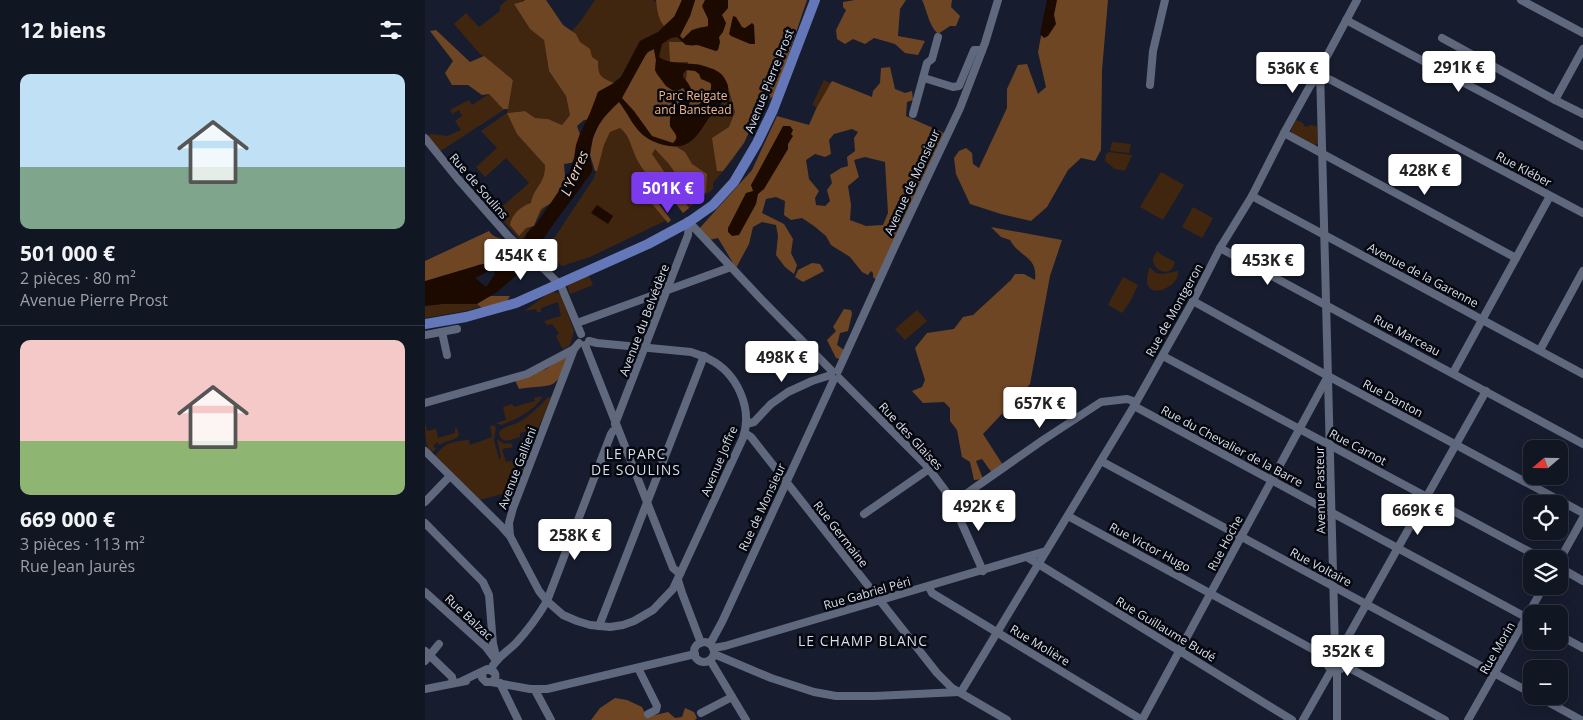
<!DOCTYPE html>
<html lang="fr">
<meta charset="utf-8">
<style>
body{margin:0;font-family:"Open Sans",sans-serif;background:#1e2330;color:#f1f3f6;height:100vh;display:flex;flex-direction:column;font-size:19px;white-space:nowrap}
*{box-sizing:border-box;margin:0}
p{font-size:16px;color:#9c9fa6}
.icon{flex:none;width:28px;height:28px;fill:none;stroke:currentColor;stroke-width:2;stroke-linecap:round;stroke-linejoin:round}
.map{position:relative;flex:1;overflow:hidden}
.side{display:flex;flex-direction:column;background:#111623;width:425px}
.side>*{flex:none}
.needle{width:32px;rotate:250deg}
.tools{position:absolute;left:1098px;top:440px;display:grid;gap:10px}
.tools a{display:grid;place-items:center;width:45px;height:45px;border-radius:10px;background:#111623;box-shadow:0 2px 12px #0003,0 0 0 1px #303541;font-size:25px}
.price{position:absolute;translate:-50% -42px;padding:0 11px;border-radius:5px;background:#fff;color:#222;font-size:16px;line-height:32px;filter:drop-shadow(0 1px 2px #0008)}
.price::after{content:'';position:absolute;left:50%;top:30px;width:15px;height:11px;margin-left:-8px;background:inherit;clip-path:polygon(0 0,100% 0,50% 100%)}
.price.active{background:#7c3aed;color:#fff}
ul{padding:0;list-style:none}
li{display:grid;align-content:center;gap:10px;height:265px;padding:0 20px}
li+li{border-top:1px solid #303541}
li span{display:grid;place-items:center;height:155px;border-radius:10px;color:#555}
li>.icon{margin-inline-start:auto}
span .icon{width:90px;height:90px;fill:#fffc;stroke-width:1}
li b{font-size:21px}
h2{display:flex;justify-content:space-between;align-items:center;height:60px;padding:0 20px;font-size:21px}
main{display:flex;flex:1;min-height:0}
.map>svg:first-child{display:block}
.green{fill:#41260f}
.forest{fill:#6f4624;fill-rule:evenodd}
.water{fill:#1c0900;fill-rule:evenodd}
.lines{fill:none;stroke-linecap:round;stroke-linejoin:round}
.minor{stroke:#60687e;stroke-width:8}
.major{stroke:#6478b9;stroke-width:10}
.labels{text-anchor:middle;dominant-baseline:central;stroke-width:5;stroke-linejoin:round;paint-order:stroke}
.street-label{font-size:12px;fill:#d9ddea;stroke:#06080f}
.park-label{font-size:12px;fill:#f9b580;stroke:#06080f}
.water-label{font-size:14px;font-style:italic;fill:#f9cfb0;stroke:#06080f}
.neighbourhood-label{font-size:14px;letter-spacing:1px;fill:#d9ddea;stroke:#06080f}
</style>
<main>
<section class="side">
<h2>12 biens<svg class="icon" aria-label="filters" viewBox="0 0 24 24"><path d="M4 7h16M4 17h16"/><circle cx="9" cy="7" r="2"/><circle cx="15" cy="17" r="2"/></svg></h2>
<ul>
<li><span style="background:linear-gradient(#bfe0f5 60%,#7fa58c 0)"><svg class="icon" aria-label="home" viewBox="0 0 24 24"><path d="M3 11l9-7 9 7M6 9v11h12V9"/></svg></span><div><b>501 000 €</b><p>2 pièces · 80 m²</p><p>Avenue Pierre Prost</p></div></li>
<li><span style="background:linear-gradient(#f6c9c9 65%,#8fb573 0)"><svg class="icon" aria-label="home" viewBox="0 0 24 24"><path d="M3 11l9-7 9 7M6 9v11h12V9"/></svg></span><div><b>669 000 €</b><p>3 pièces · 113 m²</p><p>Rue Jean Jaurès</p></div></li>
</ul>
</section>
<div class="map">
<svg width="1158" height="720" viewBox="0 0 1158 720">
<rect width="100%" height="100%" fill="#171d2f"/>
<g class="green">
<path d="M82,0H100L89,4L105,29L119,39L124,71L141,96L145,115L137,125L123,119L110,118L100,111L82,113L141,178L96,241L71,212L104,183L81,158L60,177L51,167L72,148L56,131L82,113L88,80L54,53L29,24L41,13L54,27L75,11V6Z"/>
<path d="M170,0H228L249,17L233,32L215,41L196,77L182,87L143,36L155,22Z"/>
<path d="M270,0H382L343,99L337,103L327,127L308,159L288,183V189L258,213L239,188L226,197L244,219L165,257L137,266L120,252L169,178L179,145L185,132L186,109L228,48L265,16Z"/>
<path d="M399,80L410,85L399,111L387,105Z"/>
<path d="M64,94L78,109H80L14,152L3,136L6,134L22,136L36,130L30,121L37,116L34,110L27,114L25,110L44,100L47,105Z"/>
<path d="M871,120L878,123L879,126L882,127L885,125L892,126L893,144L889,145L867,133L866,130Z"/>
<path d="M687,142L706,144L704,153L685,151Z"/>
<path d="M684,152L707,155L700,171L690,169L680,161L681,154Z"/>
<path d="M736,172L759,185L738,220L715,207Z"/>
<path d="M768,207L788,218L777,238L757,227Z"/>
<path d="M733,251L735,254L750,262C745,284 717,264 733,251Z"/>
<path d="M724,267L731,273L738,274L753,271C755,287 722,301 722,280C722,276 724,271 724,267Z"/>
<path d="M163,274L168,285L145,294L142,285Z"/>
<path d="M698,277L713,285L706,300L697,313L683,305Z"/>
<path d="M128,292L135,293L149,331L145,345L139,349L137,348L131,336L134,333L127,324L122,325L119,321L136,316L133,302L116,308V312H112L111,309L99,311L123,294Z"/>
<path d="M17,304H52L55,307L40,311L0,318V306Z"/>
<path d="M492,310L502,321L480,340L470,329Z"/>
<path d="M118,396C109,411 92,419 76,425L71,423L81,420L78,407L87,404L89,407L110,401L109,398Z"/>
<path d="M123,397L127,398L113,428L95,433V437C86,440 75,445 74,432C80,426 85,426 92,423C104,417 114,407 123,397Z"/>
<path d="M0,422L2,431L11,429L13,438L30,433V429L32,428L34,435C30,441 20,440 15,445L12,442L8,446L11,449L6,453C0,444 0,433 0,422Z"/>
<path d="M68,425L71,427L69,440L74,459L76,458L72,439C77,443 80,445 86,443L88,447L77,449L81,462L98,458L94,444L96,441L100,443L102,449L105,448L91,490L55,500L9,457C12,454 15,449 18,447C24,442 37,440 44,440L45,445L67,437L65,426Z"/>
</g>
<g class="forest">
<path d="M100,0H121L138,25L151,34L155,42L165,49L167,57L173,61C173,76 175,77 189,83L173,92L167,119L159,120L152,126L157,140L151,162L139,164L141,190L135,198L116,209L109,226L101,228L94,236L85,225C87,214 96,206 106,203C109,187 121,183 120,165L92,134L82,113L100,111L110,118L123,119L137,125L145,115L141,96L124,71L119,40L105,29L89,4L99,1Z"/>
<path d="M231,0H257L251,15L239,26C233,19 232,9 231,0Z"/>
<path d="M270,0H382L350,95L337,104L319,143L298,171H292L287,138L304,127L310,112L302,83L279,81C284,82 286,82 287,88L278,102L266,109L263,107L264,104H251L246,112L247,128L250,131L252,137L248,143L250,146L260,152L267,164L282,174L281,192L270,202L244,164L230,149L227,154L264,208L258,213L242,192L228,196L246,220L243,223L222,198L221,196L224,193V188L229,182C221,174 214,165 210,155C205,144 205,136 195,128L185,132L179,145L172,171H170L165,155L168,138L175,121L194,102L222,52L229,49L231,60L230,70L242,86L261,80L263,62H245L244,42H257L266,46L273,45L291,51L279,27C270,27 264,32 258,39L254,36L265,16Z"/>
<path d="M430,0H481L475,9L473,36L500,41L493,55L480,53L470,44L449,38L440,44L428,39L420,44L412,39L411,30L421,10L418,7V2Z"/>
<path d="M497,0H527L526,7L535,16L531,26H525L513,34C503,24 503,13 497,0Z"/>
<path d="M623,0H683L677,70L676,150L670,161L656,158L643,170L622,207L606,221L576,214L545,204L531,174L529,158L534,151L541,148L547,153L548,164L554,168L582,108V89L593,65L602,64L613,94L621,87L613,52Z"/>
<path d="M11,30L45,62L59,56L88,80L83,109H78L64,94L57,95L43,85H27L20,73L28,61L5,31Z"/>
<path d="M465,67L470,89L480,93L487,91L488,100L482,102L481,116L519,133L451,280L448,277V273L446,271L443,275L437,272L425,257L406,245L401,236L389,226L377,218L366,220L359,215L360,201L351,197L341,199L337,213L359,224L368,239L366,253L372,265L369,274L360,267L351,255L353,236L351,225L337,222L328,227L324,244L311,268L293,238L284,240L273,230L327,170L352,116L384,125L391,109L407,81L447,97L448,91L455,83L456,68ZM427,129L433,132L429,138L430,151L422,157L423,166L416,168L405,175L407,183L402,190L405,201L400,206L391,205L390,198L394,191L384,179L381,160L390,154L400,157L406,154L404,140L409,134ZM440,157L460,162L463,213L458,225L441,226L425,220L426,205L423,186L434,177L429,160Z"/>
<path d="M566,227L637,240L625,276L605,384L558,434L578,465L567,473L557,459L551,461L558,479L549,480L545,462L537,457L532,430L525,421V408L519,402L498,403L487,391L497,387L500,380L490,348L502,333L529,329L538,317L548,315L586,280L590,274H599L610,280C613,256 595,258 585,240L576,237Z"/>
<path d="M64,231C70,241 83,237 92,247L77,260L53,265L43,272L0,288V261Z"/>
<path d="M387,263L395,264L399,271L378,282L370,277L373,270Z"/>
<path d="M66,296H85L82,301L58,309L52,304L55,299Z"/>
<path d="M419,309L426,310L427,314L423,331L415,333L412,345L419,350L415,359L411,358L402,340L411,331L408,327Z"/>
<path d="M143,354C131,394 129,383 94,389L90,380L121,369Z"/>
<path d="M190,698L202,700L217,707L222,717L243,712L250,718L257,717L260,708L269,712L272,718L270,720H166L175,708Z"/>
</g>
<g class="water">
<path d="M257,0H270L265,16L255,36L258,39L267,30L283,26V19L277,6L280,0H303V8L297,15L301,23L298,32L294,37L295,42L293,50L291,51L273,45H261L252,37L246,38L237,44L234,57C249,67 267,60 285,68C289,69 295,72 298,76C300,79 304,85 303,90C303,92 301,98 299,100C297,104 292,107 289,111C280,122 272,141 259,145C248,149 232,144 222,138C209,130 203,113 194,102C178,116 167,131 165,152C164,167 173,167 160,181C143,207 118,232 109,260L72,292L52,304H17L0,306V281L54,265L77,261L91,248L93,249L98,242L102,233L112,223L142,179L149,158L151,145L154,136L165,113L173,92L189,83L196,77L215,41L233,32L249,17ZM229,49L231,60L230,70L232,74L241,86L247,90L252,91L258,88L261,93L259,96L260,99C248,105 244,113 245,126C248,132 256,137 248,143L227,136L209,111L197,98L220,56L223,52ZM261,70L270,71L274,74L276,79L286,83C288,96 276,104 266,109L263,107C269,93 268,88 258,77V74ZM66,270L70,272V274L62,286H60L50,278Z"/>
<path d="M622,0H632L629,15L631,24L623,36L619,38L615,34Z"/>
<path d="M308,16L311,17L317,27L320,28L327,23L329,25L330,44H325L306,36L304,34Z"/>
<path d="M358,126H365L368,130L366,134L368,136L363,144V149L339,189L333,194L331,204L314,235L307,236L303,232V228L321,193L328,191L326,185L331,176Z"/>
<path d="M172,205L188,216L183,224L166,213Z"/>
</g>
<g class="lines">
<g class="minor">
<path d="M1096,0L1158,33"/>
<path d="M921,20L1158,146"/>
<path d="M1017,38L1130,100L1158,49"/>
<path d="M499,78L528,87L534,86L549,50H557"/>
<path d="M725,85L728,51L740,0"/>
<path d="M1130,100L1158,114"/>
<path d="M488,114L502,63L507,59L513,37"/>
<path d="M859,133L1091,258"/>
<path d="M0,138L33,179L84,237L119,269L136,286L156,334"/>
<path d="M827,196L1158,374"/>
<path d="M263,221L336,299L407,371"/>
<path d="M795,248L1158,444"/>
<path d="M768,301L903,376L1158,513"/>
<path d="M152,323L306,267"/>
<path d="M17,332L22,355"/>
<path d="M0,335L32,329"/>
<path d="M154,343L149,349L88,508L84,523L85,536L114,591L122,601L138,615L152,621L165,625L185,627L198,625L209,621L228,610L248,589L318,438C328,408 312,373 284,359C278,356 272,354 266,352L172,343L164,341"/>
<path d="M160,345L248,568L255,574"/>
<path d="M1115,350L1158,271"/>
<path d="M738,356L1118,559"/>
<path d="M413,371L469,248L535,108L560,43L573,0"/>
<path d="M1028,373L1125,196"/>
<path d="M414,378L501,465L525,497L558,571"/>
<path d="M0,403L102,374L149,349"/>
<path d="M709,406L1106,620"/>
<path d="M190,424L263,235L264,222"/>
<path d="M321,424L329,422L346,404L363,392L387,381L406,375"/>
<path d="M320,433L326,437L512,673L527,688L582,720"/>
<path d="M0,451L77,527L85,536"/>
<path d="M676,461L1106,693"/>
<path d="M0,502L25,476"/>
<path d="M528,503L618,440L676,402L702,399L711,402"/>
<path d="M439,514L504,469"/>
<path d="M643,516L902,657"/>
<path d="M0,523L58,582L64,595L68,644L72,660"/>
<path d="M602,557L867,720"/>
<path d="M1134,561L1158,518"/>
<path d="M1134,567L1158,581"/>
<path d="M253,580L257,593L276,643"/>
<path d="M504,587L507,593L717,720"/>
<path d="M0,592L61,647L70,659"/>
<path d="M174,626L279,356"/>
<path d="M1134,635L1158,648"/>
<circle cx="279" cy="652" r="10"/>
<path d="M285,644L297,622L409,379"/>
<path d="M288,648L300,646L621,551"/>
<path d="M910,650L895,69L932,0"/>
<circle cx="911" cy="660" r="10"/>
<path d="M0,651L27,677L28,683"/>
<path d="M915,651L1061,391"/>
<path d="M289,654L346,678L389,692L411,696H450L534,692"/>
<path d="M285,660L321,720"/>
<path d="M0,661L14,644"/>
<path d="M919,665L1020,720"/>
<path d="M213,668L232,706L231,710L223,714"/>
<path d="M66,669C71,658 82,652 91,643C104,629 112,618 122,601L186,434L188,431L192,429"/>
<path d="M912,670V720"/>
<path d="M37,681L62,669L69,672C72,676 70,680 66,682H61L57,678L58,672"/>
<path d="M66,682L105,689H122L270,654"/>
<path d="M75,683L93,720"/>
<path d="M0,689L41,681"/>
<path d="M111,689V692L126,720"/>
<path d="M536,692L709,406L768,301L795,248L827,196L859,133L885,86C890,79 898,76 906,80L1158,213"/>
<path d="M1112,696L1156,720"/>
<path d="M276,713L307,697"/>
<path d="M717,720L902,378"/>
<path d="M878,720L907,669"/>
<path d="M1043,720L1119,586"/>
</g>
<path class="major" d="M0,324L41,317L91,303L223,244L264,222L288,205L309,182L332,143L348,110L390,0"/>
</g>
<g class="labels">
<g class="street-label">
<text transform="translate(344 81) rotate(-68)">Avenue Pierre Prost</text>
<text transform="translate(1099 169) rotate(28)">Rue Kléber</text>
<text transform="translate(487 182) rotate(-65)">Avenue de Monsieur</text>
<text transform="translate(54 186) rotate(49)">Rue de Soulins</text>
<text transform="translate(998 275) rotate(28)">Avenue de la Garenne</text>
<text transform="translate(749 310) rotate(-61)">Rue de Montgeron</text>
<text transform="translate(219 320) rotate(-69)">Avenue du Belvédère</text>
<text transform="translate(982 335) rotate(28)">Rue Marceau</text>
<text transform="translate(968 398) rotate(28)">Rue Danton</text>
<text transform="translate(486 436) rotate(47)">Rue des Glaises</text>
<text transform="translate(807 446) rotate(28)">Rue du Chevalier de la Barre</text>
<text transform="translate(933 447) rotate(28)">Rue Carnot</text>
<text transform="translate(294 461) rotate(-67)">Avenue Joffre</text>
<text transform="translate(92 468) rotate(-69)">Avenue Gallieni</text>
<text transform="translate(895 490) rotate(-91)">Avenue Pasteur</text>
<text transform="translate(337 507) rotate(-65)">Rue de Monsieur</text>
<text transform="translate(416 534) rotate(52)">Rue Germaine</text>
<text transform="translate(800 543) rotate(-62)">Rue Hoche</text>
<text transform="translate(725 547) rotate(28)">Rue Victor Hugo</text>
<text transform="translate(896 567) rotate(28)">Rue Voltaire</text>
<text transform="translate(442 593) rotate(-16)">Rue Gabriel Péri</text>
<text transform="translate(44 617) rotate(43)">Rue Balzac</text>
<text transform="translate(741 629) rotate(31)">Rue Guillaume Budé</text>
<text transform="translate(615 645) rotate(31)">Rue Molière</text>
<text transform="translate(1072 648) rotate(-60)">Rue Morin</text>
</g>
<g class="park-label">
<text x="268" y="95">Parc Reigate<tspan x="268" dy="14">and Banstead</tspan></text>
</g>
<g class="water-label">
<text transform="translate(149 173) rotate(-66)">L'Yerres</text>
</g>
<g class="neighbourhood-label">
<text x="211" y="453">LE PARC<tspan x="211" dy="16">DE SOULINS</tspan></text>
<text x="438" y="640">LE CHAMP BLANC</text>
</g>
</g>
</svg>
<div class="tools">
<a><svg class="needle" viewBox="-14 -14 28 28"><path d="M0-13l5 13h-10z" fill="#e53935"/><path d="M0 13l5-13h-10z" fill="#9c9fa6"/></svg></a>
<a><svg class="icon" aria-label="locate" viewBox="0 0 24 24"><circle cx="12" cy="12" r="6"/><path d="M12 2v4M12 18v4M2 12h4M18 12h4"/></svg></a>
<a><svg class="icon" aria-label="layers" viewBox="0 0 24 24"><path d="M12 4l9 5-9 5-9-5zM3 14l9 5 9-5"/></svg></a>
<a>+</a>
<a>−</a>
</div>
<b class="price" style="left:1034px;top:93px">291K €</b>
<b class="price" style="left:868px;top:94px">536K €</b>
<b class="price" style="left:1000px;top:196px">428K €</b>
<b class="price active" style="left:243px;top:214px">501K €</b>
<b class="price" style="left:96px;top:281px">454K €</b>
<b class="price" style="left:843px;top:286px">453K €</b>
<b class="price" style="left:357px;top:383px">498K €</b>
<b class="price" style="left:615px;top:429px">657K €</b>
<b class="price" style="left:554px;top:532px">492K €</b>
<b class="price" style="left:993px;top:536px">669K €</b>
<b class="price" style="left:150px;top:561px">258K €</b>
<b class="price" style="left:923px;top:677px">352K €</b>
</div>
</main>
